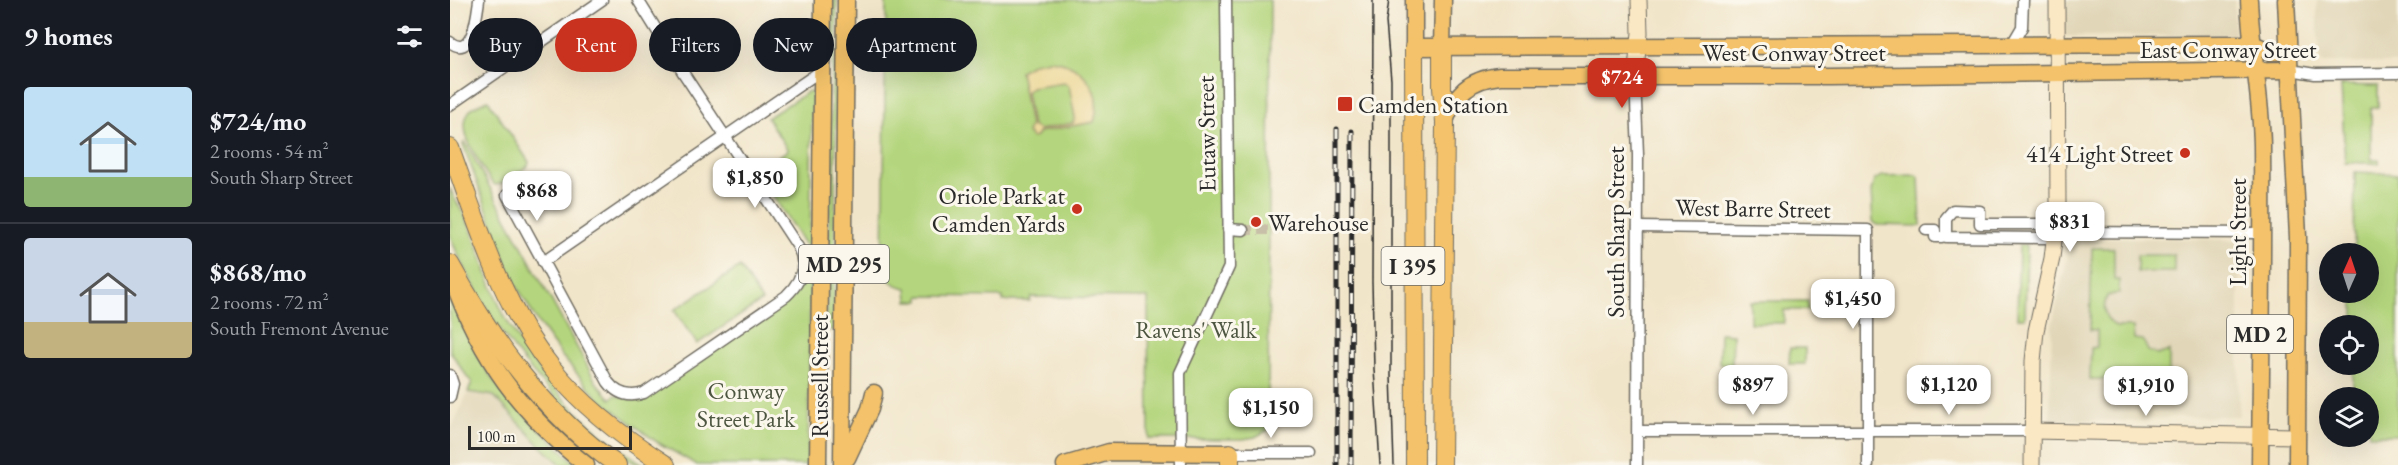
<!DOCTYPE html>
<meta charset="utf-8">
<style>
body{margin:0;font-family:"EB Garamond",serif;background:#20242c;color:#f1f3f6;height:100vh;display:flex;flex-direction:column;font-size:22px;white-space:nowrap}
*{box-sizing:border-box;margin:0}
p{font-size:20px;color:#9ea1a6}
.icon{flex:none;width:33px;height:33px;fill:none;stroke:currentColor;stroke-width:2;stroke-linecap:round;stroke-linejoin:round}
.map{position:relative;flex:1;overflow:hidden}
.panel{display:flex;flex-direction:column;background:#171b24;width:450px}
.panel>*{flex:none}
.guide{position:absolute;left:18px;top:18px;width:570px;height:54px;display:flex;gap:12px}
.needle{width:39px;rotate:3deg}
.tools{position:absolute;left:1869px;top:243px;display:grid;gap:12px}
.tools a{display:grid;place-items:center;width:60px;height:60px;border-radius:50%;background:#171b24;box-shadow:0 6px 24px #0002;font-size:30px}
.scale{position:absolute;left:18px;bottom:15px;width:164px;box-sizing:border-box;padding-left:6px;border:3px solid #2b2b2b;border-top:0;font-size:16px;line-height:21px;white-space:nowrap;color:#2b2b2b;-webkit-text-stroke:4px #fbf7ec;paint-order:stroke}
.price{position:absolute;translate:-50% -51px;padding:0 14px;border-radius:12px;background:#fff;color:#222;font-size:20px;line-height:39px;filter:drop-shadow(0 2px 3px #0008)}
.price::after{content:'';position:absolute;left:50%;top:36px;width:18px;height:14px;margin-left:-9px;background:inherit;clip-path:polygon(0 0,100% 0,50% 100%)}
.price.active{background:#c8321e;color:#fff}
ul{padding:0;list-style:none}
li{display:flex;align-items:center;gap:18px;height:150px;padding:0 24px}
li+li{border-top:2px solid #363941}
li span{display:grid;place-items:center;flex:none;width:168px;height:120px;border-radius:6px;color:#555}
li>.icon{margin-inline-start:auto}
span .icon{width:72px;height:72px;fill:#fffc;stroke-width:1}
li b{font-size:26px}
h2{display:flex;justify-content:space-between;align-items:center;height:72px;padding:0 24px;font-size:26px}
.chip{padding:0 21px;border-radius:27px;background:#171b24;box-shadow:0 6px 24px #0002;font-size:21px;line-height:54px}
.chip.active{background:#c8321e;color:#fff}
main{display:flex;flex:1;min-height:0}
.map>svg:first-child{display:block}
.built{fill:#e1d6b7}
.green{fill:#b4d57d;stroke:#708054;stroke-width:1.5}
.sand{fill:#eeda9e;stroke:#8c8264;stroke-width:1.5;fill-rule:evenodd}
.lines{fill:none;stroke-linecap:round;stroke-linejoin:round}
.street-tunnel{stroke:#c9c0a9;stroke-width:10;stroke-dasharray:10 5;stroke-linecap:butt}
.street-casing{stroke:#706c62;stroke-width:13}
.secondary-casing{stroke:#706c62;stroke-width:17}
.primary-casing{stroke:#706c62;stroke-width:19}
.highway-casing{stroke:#706c62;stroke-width:20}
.street{stroke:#fff;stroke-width:10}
.secondary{stroke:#fae7c3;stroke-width:15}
.primary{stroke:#f3c26a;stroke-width:16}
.highway{stroke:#f3c26a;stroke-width:18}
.tram{stroke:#2b2b2b;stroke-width:1.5}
.rail-casing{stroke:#2b2b2b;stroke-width:5}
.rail{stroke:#fbf7ec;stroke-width:3;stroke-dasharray:9;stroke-linecap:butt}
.poi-dot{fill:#c8321e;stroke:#fbf7ec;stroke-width:2}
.labels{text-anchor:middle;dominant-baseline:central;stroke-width:6;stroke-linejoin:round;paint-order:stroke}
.shield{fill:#fbf7ec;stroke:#696865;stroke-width:1.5}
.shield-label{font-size:22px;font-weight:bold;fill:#2b2b2b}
.street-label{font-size:24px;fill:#2b2b2b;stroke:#fbf7ec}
.poi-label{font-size:24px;fill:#2b2b2b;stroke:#fbf7ec;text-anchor:start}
.park-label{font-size:24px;fill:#4d5640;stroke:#fbf7ec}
</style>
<main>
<section class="panel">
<h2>9 homes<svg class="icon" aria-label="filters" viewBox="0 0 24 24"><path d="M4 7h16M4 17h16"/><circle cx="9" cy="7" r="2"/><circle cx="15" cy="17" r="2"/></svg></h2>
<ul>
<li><span style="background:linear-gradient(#bfe0f5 75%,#8fb573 0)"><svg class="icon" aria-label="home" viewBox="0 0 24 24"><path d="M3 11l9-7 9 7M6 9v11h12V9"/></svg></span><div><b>$724/mo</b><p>2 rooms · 54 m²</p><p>South Sharp Street</p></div></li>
<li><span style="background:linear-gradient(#c9d6e8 70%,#c2b280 0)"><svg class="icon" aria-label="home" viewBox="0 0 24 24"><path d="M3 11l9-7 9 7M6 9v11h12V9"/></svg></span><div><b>$868/mo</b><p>2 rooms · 72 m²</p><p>South Fremont Avenue</p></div></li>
</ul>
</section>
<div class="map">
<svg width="1948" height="465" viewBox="0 0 1948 465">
<rect width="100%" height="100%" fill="#fbf7ec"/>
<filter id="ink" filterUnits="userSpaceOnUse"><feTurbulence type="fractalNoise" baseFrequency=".0167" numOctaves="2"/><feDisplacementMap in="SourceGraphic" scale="12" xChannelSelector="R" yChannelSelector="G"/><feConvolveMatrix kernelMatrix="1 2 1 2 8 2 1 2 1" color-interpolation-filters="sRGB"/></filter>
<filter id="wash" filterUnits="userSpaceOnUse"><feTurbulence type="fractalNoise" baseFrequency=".008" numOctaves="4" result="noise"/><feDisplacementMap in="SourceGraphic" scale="24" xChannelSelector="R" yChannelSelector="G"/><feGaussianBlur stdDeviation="1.35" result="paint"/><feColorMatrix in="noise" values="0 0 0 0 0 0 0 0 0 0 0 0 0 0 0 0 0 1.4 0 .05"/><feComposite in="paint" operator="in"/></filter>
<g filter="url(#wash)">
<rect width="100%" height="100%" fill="#f1e5c9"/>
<g class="built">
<path d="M1614,0H1784V35L1613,36Z"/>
<path d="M1867,0H1948V63H1871L1867,25Z"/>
<path d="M1622,237L1789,240V416L1723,417L1692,421L1600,420L1602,326Z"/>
<path d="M18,392L44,396L92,447L112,465H0V432Z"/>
</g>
<g class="green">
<path d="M383,0H387L384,330H377Z"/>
<path d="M436,0H820L818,430L805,437L793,439H699L698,298L581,297L580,301H553V297L470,296V301H458L457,288C445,286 435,280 433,267Z"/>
<path d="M1891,85L1928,86V107L1921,108V159L1929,160V163H1895Z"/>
<path d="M359,91L362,94L360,253L307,171L338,150L317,118Z"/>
<path d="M38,100L79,162L78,166L51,184L45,185L40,180C30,162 3,129 21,109C25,105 33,102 38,100Z"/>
<path d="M15,142L146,382L161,399L165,395L185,400L344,295L354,283H360L358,465H247L207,442L148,398L111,355L87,321L62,278L13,144Z"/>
<path d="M1905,172L1948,174V435H1919L1918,398L1903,397V365L1918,364V326L1904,325V293L1918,292V254L1904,253Z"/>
<path d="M1466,175L1469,177L1471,226L1428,225L1423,222L1421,192L1424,180L1432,176Z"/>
<path d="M0,188C5,201 13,212 19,225C33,256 40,289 56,319C88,378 137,429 194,465C182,465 169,452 159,445C99,398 50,340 17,272C11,260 3,247 0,234C0,220 0,203 0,188Z"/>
<path d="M1569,245H1577L1575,318H1567Z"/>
<path d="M1642,248H1664V280H1669V293L1657,296C1652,310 1654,318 1666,327H1683L1684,339L1693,340L1698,351L1707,355L1719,351V375H1679L1678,379H1640L1641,348L1647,347V330H1640Z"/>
<rect x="1687" y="255" width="37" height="17"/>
<path d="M290,267L312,301L247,344L224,310Z"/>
<path d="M0,292C13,327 27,361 51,390C74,416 102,440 127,465H112L92,447L44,396L18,392L22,382L18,378L0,351Z"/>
<path d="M1300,301H1358V310H1334V323H1300Z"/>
<path d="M1270,333L1283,334L1282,365L1269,364Z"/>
<path d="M1340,348H1355V364H1339Z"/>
</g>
<path class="sand" d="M599,60C631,62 654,89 644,122L589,132L586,137L582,138L577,133L580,126L570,71L584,63ZM614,82L619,86L625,117L623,123L589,130L582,126L576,92L581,87Z"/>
</g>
<g filter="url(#ink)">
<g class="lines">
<path class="street-tunnel" d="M793,230H823"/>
<g class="street-casing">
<g id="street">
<path d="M0,42C23,60 27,14 29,0"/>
<path d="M1562,44L1572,27L1573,0"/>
<path d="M1840,70L1865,74L1948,73"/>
<path d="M1185,76L1188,155L1187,465"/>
<path d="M0,105L152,0"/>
<path d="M57,195L158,382C167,394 179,398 194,393L336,296C351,282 358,266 348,247L234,74L188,0"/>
<path d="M1188,227L1418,230V465"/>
<path d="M778,229L793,230"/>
<path d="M1476,230H1485V237H1492"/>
<path d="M1606,232L1811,233"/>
<path d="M1595,238L1496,237V218L1503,210L1530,211V224H1597"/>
<path d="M93,262L372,70"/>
<path d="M0,375L3,384L0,397"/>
<path d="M1188,431H1581"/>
<path d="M780,453H861"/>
<path d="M731,465L730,373L779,267L776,0"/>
</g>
</g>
<g class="secondary-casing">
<g id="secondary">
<path d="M1185,76L1190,33L1189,0"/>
<path d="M1581,431L1847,436"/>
<path d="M1582,465L1583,361L1586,331L1602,258L1608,206L1607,0"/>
</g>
</g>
<g class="primary-casing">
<g id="primary">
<path d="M964,0V47L1778,44H1803L1821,52L1838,51"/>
<path d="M1799,0C1801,49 1811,96 1812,145C1813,252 1811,359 1810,465"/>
<path d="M1836,0L1848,237L1847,465"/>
<path d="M992,48L993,0"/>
<path d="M995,121C1005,94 1019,79 1050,76H1379L1840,70"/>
<path d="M3,280C30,358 72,414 136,465"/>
<path d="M397,458L420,409L424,393"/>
<path d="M368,465L373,0"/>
<path d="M392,465L396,0"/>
<path d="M615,465L659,452L780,453"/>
</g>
</g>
<g class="highway-casing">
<g id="highway">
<path d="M964,47L965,465"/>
<path d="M0,148C27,222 51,305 102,368C133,407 174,438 216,465"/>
<path d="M0,264C42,341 94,414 167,465"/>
<path d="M780,465V453"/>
<path d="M992,465L995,122L992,88V48"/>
</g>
</g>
<use href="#street" class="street"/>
<use href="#secondary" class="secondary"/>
<use href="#primary" class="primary"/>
<use href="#highway" class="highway"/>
<g class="tram">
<path d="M923,0L922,282L924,369L930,465"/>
<path d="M939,0L936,22L941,80V375L944,465"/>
</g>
<g class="rail-casing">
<g id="rail">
<path d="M887,129V465"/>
<path d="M901,465L902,131"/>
</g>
</g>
<use href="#rail" class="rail"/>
</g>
</g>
<g class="poi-dot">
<rect x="887" y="96" width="16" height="16" rx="3"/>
<circle cx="1735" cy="153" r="6"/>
<circle cx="627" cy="209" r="6"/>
<circle cx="806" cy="222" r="6"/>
</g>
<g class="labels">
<g class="shield">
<rect x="349" y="245" width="90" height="38" rx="4.5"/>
<rect x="931.5" y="247" width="63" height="38" rx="4.5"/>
<rect x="1777" y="315" width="66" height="38" rx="4.5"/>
</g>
<g class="shield-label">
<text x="394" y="264">MD 295</text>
<text x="963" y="266">I 395</text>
<text x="1810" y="334">MD 2</text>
</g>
<g class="street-label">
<text x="1778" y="49">East Conway Street</text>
<text x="1344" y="52">West Conway Street</text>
<text transform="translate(756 134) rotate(-91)">Eutaw Street</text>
<text transform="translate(1303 208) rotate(1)">West Barre Street</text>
<text transform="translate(1165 232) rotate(-90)">South Sharp Street</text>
<text transform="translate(1787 232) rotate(-90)">Light Street</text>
<text transform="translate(369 376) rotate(-90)">Russell Street</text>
</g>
<g class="poi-label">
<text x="908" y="104">Camden Station</text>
<text x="1723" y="153" text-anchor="end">414 Light Street</text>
<text x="615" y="195" text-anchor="end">Oriole Park at<tspan x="615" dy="28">Camden Yards</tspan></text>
<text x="818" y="222">Warehouse</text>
</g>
<g class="park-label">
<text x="746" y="329">Ravens' Walk</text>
<text x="296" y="390">Conway<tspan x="296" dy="28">Street Park</tspan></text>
</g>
</g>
</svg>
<div class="tools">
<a><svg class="needle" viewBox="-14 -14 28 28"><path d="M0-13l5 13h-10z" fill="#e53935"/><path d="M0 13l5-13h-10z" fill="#9ea1a6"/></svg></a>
<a><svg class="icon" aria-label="locate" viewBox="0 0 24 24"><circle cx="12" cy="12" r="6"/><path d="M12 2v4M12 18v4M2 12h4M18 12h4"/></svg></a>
<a><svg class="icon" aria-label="layers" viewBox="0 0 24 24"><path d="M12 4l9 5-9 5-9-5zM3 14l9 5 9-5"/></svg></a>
</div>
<div class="scale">100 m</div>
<b class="price active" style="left:1172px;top:109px">$724</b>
<b class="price" style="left:305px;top:209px">$1,850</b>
<b class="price" style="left:87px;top:222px">$868</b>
<b class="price" style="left:1620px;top:253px">$831</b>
<b class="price" style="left:1403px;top:330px">$1,450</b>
<b class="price" style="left:1303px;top:416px">$897</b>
<b class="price" style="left:1499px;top:416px">$1,120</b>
<b class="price" style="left:1696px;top:417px">$1,910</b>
<b class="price" style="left:821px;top:439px">$1,150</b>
<div class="guide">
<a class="chip">Buy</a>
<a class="chip active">Rent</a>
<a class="chip">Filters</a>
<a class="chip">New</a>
<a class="chip">Apartment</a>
</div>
</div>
</main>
